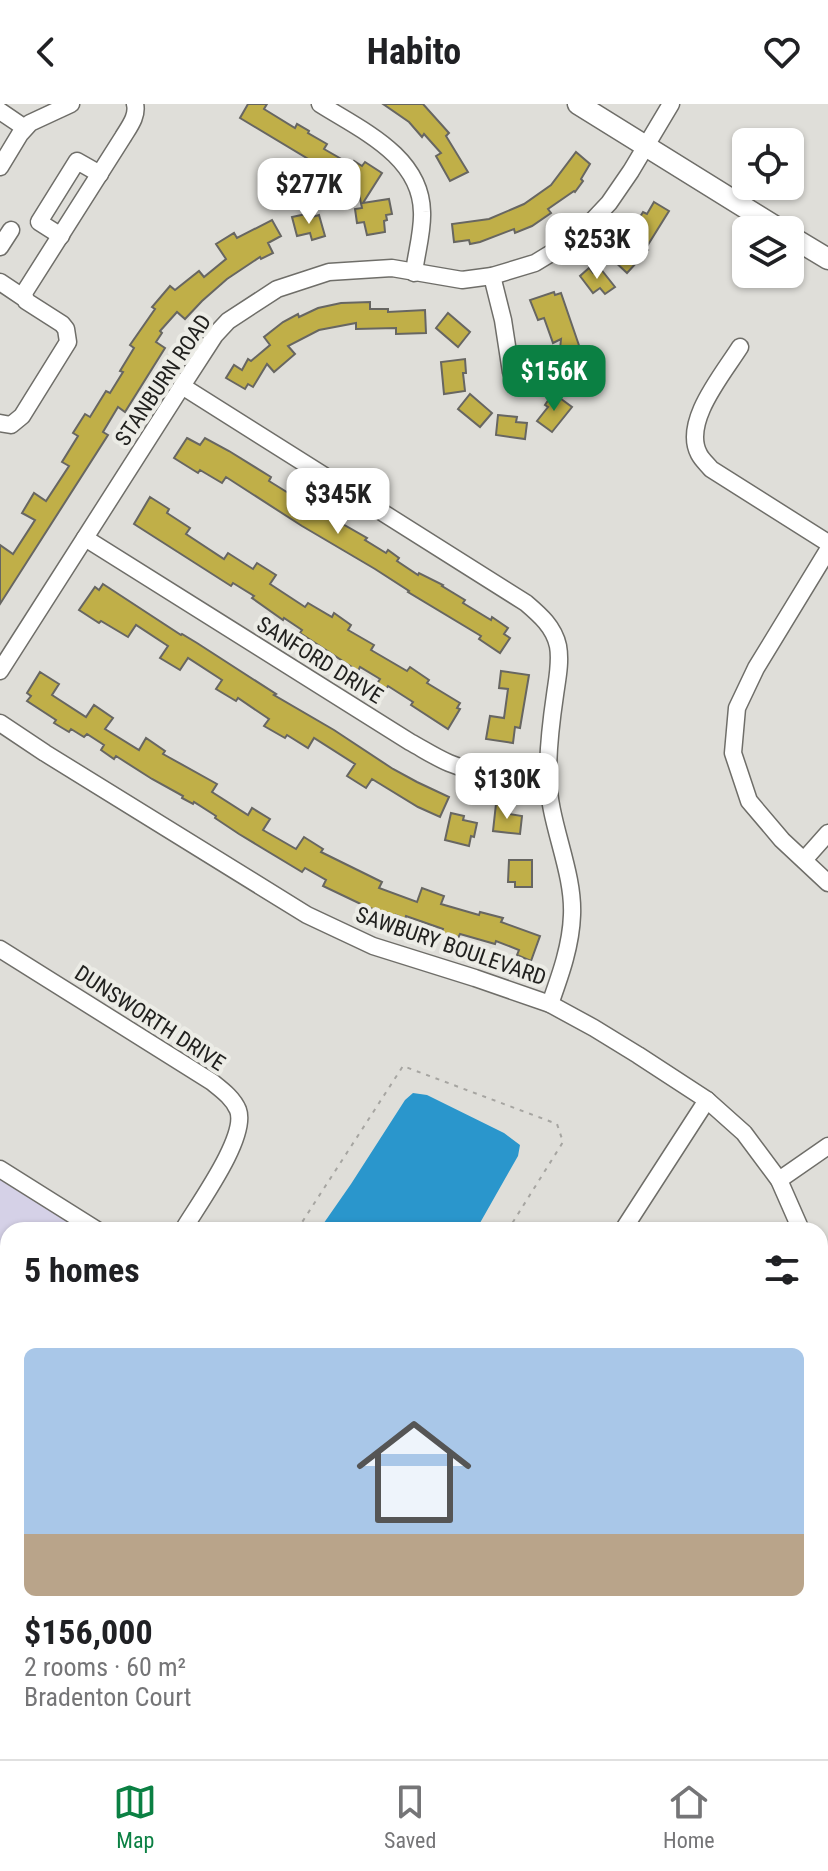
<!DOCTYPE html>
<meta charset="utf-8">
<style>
body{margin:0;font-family:"Roboto Condensed",sans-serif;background:#f2f2f2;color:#202124;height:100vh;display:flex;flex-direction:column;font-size:30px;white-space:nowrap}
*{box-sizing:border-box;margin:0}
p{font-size:26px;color:#757577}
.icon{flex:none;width:44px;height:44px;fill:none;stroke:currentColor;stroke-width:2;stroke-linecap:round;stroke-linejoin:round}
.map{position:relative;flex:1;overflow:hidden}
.panel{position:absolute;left:0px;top:1118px;width:828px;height:538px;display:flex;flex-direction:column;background:#fff;border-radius:24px 24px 0 0;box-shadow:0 2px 6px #0004}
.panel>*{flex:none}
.tools{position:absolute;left:732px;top:24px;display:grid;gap:16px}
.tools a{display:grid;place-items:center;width:72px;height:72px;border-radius:12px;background:#fff;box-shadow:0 2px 6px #0004;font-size:40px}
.price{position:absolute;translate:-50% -68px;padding:0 18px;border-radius:16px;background:#fff;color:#222;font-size:26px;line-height:52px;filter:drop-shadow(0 2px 4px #0008)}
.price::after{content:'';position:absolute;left:50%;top:48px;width:24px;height:18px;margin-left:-12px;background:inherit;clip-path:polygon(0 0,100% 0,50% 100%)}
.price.on{background:#0b8043;color:#fff}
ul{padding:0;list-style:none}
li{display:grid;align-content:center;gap:16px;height:424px;padding:0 24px}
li+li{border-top:2px solid #e0e0e0}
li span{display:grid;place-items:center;height:248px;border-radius:12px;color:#555}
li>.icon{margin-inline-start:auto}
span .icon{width:144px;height:144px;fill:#fffc;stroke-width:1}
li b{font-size:34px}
h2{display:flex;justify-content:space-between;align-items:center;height:96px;padding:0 24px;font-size:34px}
header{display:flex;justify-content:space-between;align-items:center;height:104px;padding:0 24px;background:#fff;font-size:36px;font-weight:700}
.tabs{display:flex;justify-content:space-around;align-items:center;height:112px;border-top:2px solid #e0e0e0;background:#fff;font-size:22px;color:#757577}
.tabs a{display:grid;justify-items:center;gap:4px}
.tabs .on{color:#0b8043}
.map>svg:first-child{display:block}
.commercial{fill:#d5d1e7}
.water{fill:#2a96cc}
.building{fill:#c0af48;stroke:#676662;stroke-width:2}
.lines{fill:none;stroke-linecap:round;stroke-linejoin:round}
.minor-casing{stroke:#6f6e69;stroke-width:19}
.major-casing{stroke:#6f6e69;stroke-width:23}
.path{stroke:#a6a5a1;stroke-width:2;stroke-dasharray:4 6;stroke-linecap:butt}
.minor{stroke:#fff;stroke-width:16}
.major{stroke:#fff;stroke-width:20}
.labels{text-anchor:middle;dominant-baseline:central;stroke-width:8;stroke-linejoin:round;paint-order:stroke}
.street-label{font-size:22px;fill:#21211f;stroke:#ecece6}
</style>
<header><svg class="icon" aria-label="back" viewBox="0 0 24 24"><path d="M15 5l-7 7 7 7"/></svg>Habito<svg class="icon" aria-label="heart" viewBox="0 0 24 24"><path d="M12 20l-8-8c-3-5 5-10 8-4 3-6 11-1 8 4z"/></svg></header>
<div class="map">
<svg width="828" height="1655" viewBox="0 0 828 1655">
<rect width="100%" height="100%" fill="#dfded9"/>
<path class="commercial" d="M0,1065L97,1126H8V1648H51L48,1655H0Z"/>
<g class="water">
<path d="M413,989L427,991L504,1029L520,1041L518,1052L476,1126H319L351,1080L405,996Z"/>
<path d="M491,1648H556L552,1655H488Z"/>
</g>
<g class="building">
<path d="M248,0H267L264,5L295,24L297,20L309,27L308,29L327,40L324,45L352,61L354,57L362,62L365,58L382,69L363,99L389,95L392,110L386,111L387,116L384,117L385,128L367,131L364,118L357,119L355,105L362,104L358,85L240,14Z"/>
<path d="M383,0H423L449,29L446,32L468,68L450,77L436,52L441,49L424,30L422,33L409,18Z"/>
<path d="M576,48L590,60L581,75L583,77L575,88L574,87L548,105L551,109L532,122L515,129L514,125L480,138L470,140L469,136L454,138L452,120L489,115L524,100L551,81Z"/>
<path d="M654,98L669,107L646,144L648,146L627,169L611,154L639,124L635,121L643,108L647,110Z"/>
<path d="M311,109L312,113L319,111L325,132L312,136L310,129L297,132L292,113Z"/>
<path d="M272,116L281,132L268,139L273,149L261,155L260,153L227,175L202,197L185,215L177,208L160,227L162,229L156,238L165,244L125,308L118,303L103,328L108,331L0,500V441L13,450L35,416L22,409L34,389L46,397L69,362L62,358L78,332L73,329L85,310L90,313L106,287L110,289L123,268L120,267L134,244L130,241L155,205L152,203L170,182L175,186L199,167L204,173L226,155L216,140L234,129L237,134Z"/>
<path d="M589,164L593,169L600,164L615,183L605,190L600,184L593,189L580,172Z"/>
<path d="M554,188L555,191L561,189L583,253L579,289L556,286L561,235L553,239L544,214L538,216L530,196Z"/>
<path d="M370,198V205H388V208L425,206L426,229L396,230V224L356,225V219L319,226L288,242L295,250L274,268L267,260L253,283L248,280L245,285L226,274L234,261L242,266L248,255L251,257L270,241L264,233L283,218L298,210L299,213L318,204L341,199Z"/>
<path d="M448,209L470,228L458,243L436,224Z"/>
<path d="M465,255L466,269H463L465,287L444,290L441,258Z"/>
<path d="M553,289L572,303L552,328L537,317L548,303L545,301Z"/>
<path d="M470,290L492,309L480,323L458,305Z"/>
<path d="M498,311L517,313L516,318L527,319L525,335L496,331Z"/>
<path d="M187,334L200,341L205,334L229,347L271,373L269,377L290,390L291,389L302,396L304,393L335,414L334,415L367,434L365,436L386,449L388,446L399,454L397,457L418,471L419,469L443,481L442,482L465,496L463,499L491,516L492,513L508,524L504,530L510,534L500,549L479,535L481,532L408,488L409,487L375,465L302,422L226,373L222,379L200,366L198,369L174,354Z"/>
<path d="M150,393L169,405L167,409L190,424L186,430L224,455L228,449L253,465L257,459L276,471L270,480L305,503L308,499L332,513L334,509L351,521L348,526L374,541L371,546L407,567L410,563L429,576L427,579L460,599L457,604L460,605L448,625L411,601L413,598L388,582L386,585L377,580L380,575L360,563L358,567L300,529L302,526L284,514L283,516L252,494L254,492L233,479L231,482L134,420Z"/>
<path d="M103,480L181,531L182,530L197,539L276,590L274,591L334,626L393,665L417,678L449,693L440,713L418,703L372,675L366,684L347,672L355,660L314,634L308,644L287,631L285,634L264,622L269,615L238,594L236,597L216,585L222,576L188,554L180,566L160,554L168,542L136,521L128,533L101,517L99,519L79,506L95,483L99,486Z"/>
<path d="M501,567L529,571L520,624L515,623L513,639L486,635L490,612L504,614L508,585L499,584Z"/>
<path d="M40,568L59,580L52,591L86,613L94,601L113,614L105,625L139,646L146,634L165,647L163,650L217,680L212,688L248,711L252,704L270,715L263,726L296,745L304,733L323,745L321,748L382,778L379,784L417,798L422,784L444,792L441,800L479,811L480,808L503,814L501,818L540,832L531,857L517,851L519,846L496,837L495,840L460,830L458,834L442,829L443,825L406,812L405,815L396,811V813L367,803L323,782L326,776L305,764L302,768L239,730L215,714L216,712L194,698L193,700L182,694L183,692L152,675L116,652L114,655L101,646L104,641L87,630L84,633L71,625L69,628L54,619L56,616L27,597L31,592L27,589Z"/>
<path d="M496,700L510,702L509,710L522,712L520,730L493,727Z"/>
<path d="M451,709L464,712L463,716L477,719L474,733L471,732L469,742L445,736Z"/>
<path d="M509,756H532V783H515V778H508Z"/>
</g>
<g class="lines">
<g class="minor-casing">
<g id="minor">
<path d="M320,0C361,26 421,52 422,108C423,127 416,150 414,169"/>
<path d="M0,7L25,24"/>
<path d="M0,63L20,30L30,19L71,0"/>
<path d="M61,132L39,118L77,57L100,70"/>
<path d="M0,143L11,126"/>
<path d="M492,172L503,216L511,268"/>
<path d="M0,178L24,194"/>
<path d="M740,243C723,270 682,318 699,350C702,356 708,361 711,365L828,439"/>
<path d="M182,282L526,499C540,511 554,523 558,542C561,558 557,576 555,591C551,618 548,645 548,671C548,718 574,766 572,811C571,842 560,872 550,900"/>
<path d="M0,319L11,321L22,312L68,238L66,225L62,220L26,197L24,189L123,33C129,23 138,12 135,0"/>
<path d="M85,434L410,638C423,645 435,653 449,659C480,672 514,672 548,673"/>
<path d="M828,446L756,564L737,604L733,649L749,697L782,736L828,779"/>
<path d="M0,567L182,282L215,231L228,217L277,185L329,168L392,164L462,176L492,172L535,159L576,134L609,99L631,67L671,0"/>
<path d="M0,619L45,649L307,811L373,842L475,874L550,900L594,924L638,951L707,996L744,1029L779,1076L801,1126"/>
<path d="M804,756L828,729"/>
<path d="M0,845L212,978C222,986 233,994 238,1006C248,1033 197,1102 183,1126"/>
<path d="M0,1065L97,1126"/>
<path d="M779,1076L828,1042"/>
<path d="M623,1126L707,996"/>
<path d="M820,1172L828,1194"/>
<path d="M0,1201L8,1206"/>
<path d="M0,1247L8,1233"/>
<path d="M0,1328L8,1314"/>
<path d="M0,1380L8,1384"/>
<path d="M0,1420L8,1424"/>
<path d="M820,1445L828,1450"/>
<path d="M0,1464L8,1468"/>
<path d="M820,1579L828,1584"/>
<path d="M425,1648L435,1655"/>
<path d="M84,1652L89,1655"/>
<path d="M209,1655L213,1648"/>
<path d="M757,1655L761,1648"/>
</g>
</g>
<g class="major-casing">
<g id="major">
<path d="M578,0L781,126"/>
<path d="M790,132L828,155"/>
</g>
</g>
<path class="path" d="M297,1126L403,962L557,1020L563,1038L508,1126"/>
<use href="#minor" class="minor"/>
<use href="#major" class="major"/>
</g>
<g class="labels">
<g class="street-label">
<text transform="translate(163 276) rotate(-56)">STANBURN ROAD</text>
<text transform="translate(320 556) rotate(32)">SANFORD DRIVE</text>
<text transform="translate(451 842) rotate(19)">SAWBURY BOULEVARD</text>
<text transform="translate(150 914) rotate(33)">DUNSWORTH DRIVE</text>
</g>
</g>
</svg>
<div class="tools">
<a><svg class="icon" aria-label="locate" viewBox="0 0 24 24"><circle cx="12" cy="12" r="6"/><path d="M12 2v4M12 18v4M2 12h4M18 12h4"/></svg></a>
<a><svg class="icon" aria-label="layers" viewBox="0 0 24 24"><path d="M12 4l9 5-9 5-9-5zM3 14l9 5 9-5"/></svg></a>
</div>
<b class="price" style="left:309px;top:122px">$277K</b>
<b class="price" style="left:597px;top:177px">$253K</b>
<b class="price on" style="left:554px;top:309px">$156K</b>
<b class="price" style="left:338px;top:432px">$345K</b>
<b class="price" style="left:507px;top:717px">$130K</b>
<section class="panel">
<h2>5 homes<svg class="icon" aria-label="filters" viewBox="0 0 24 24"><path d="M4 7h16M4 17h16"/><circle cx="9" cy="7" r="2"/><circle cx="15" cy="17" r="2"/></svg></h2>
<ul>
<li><span style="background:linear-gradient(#a9c7e8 75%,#b9a48a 0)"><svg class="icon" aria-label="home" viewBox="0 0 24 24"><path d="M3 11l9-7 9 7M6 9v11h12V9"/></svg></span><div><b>$156,000</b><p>2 rooms · 60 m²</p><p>Bradenton Court</p></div></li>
</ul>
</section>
</div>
<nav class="tabs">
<a class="on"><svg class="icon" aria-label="map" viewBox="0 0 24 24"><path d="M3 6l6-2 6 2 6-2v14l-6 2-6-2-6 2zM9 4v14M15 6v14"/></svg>Map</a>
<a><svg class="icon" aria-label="saved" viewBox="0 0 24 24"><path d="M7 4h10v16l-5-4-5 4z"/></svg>Saved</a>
<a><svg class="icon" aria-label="home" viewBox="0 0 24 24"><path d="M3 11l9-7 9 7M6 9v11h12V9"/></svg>Home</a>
</nav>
